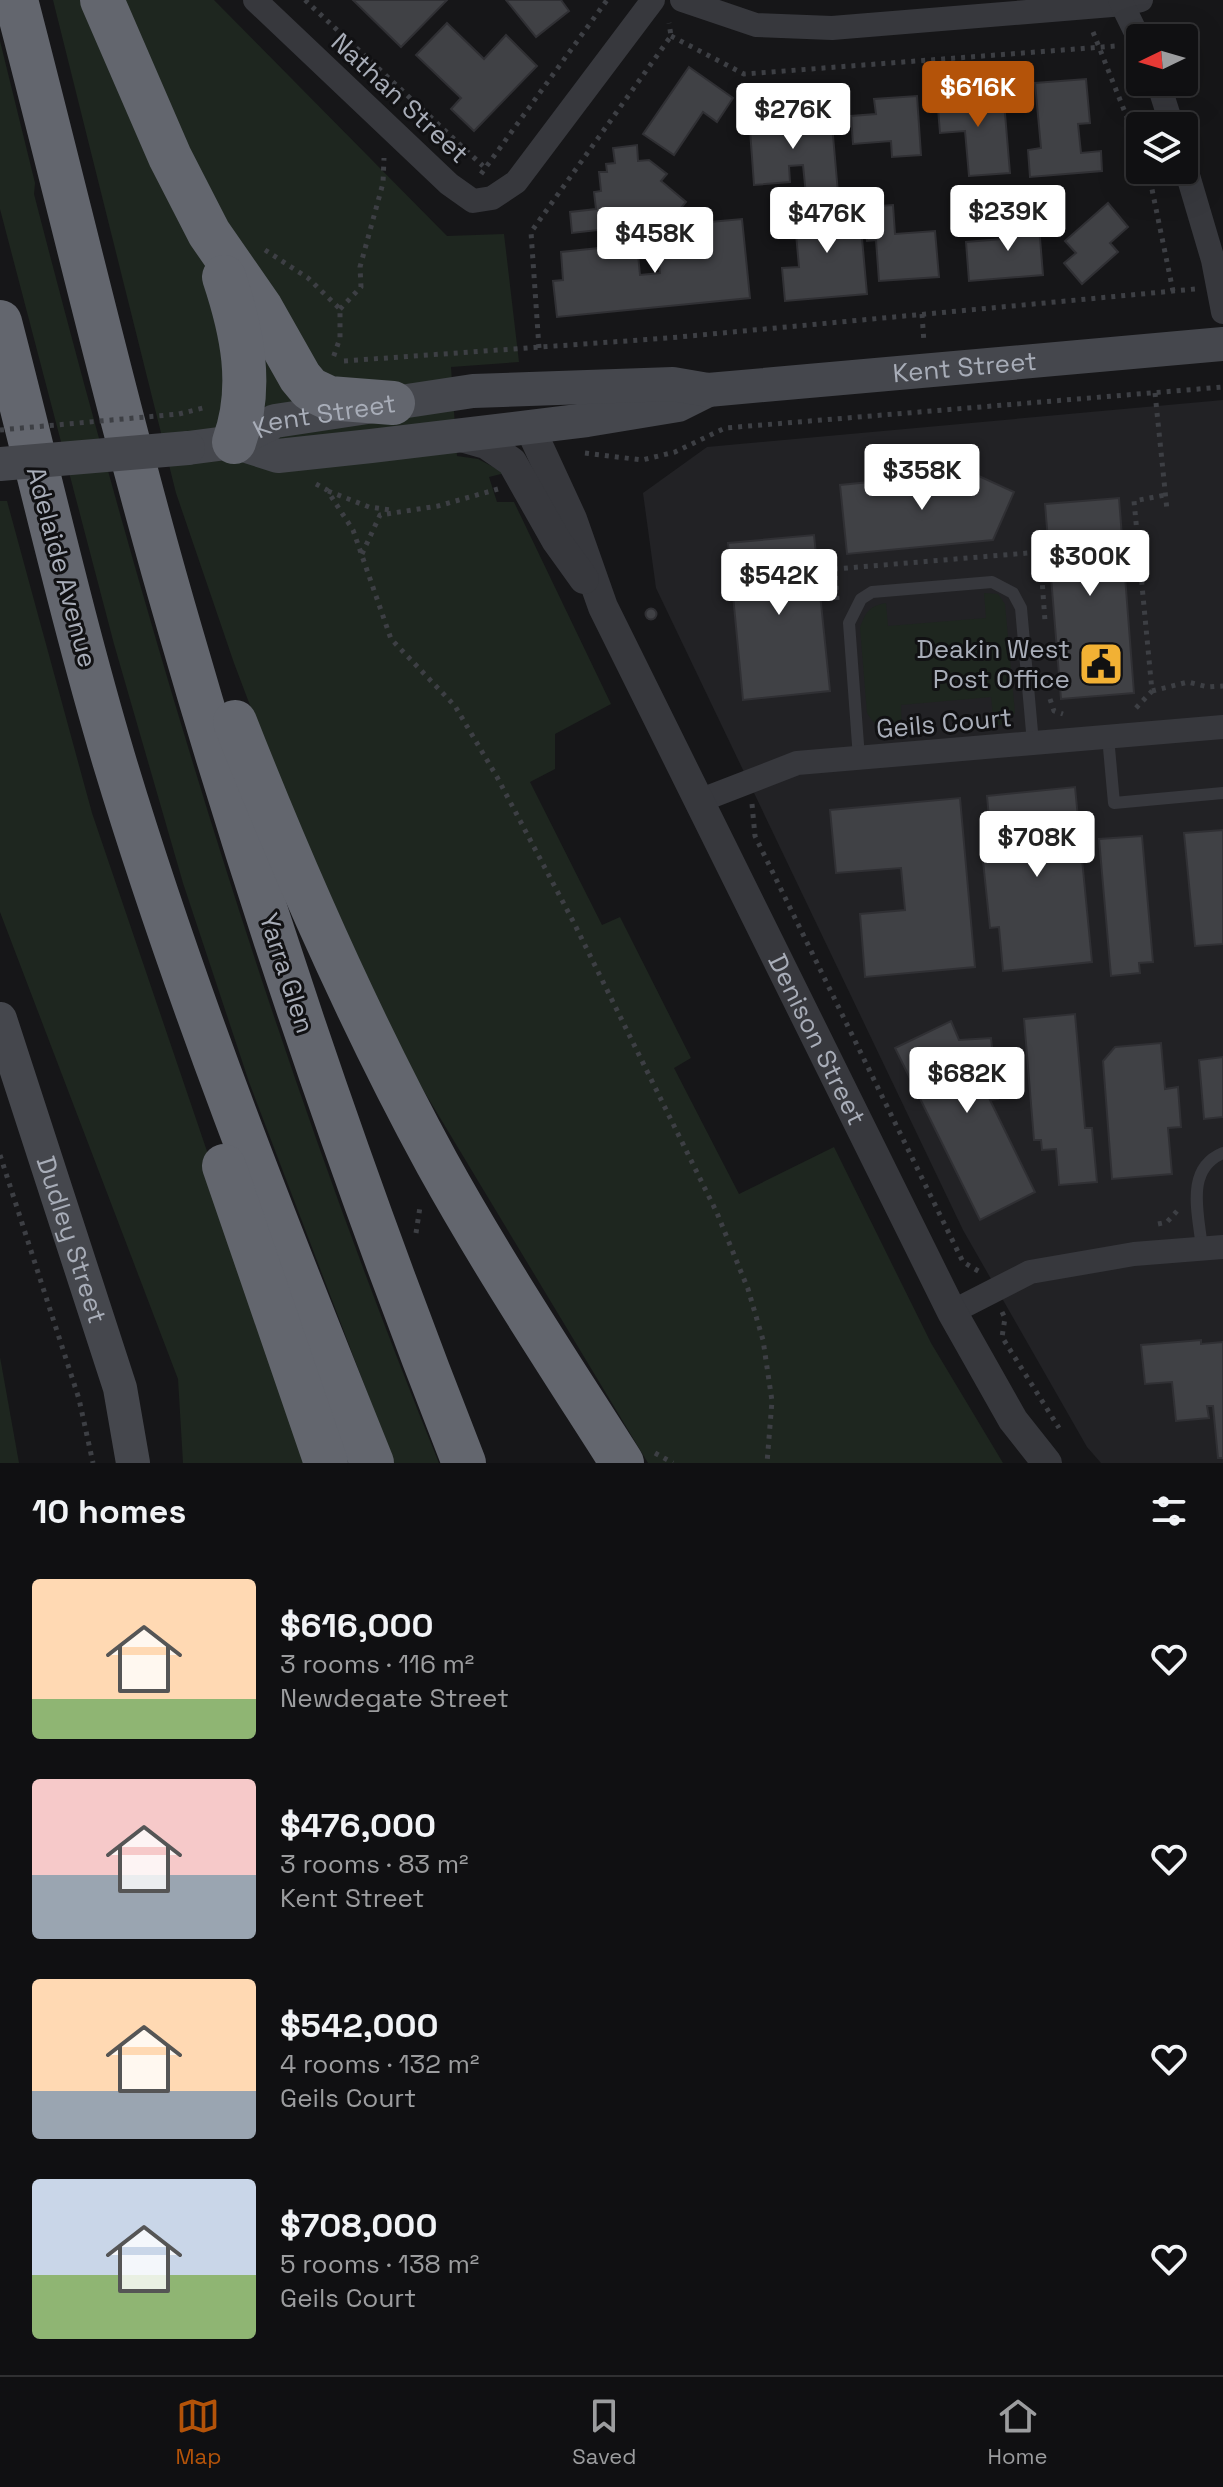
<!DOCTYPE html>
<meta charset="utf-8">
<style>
body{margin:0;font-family:"Space Grotesk",sans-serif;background:#1e1e20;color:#f1f3f6;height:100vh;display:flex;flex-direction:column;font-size:30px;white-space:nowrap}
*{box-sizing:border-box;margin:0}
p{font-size:26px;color:#9c9d9f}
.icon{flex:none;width:44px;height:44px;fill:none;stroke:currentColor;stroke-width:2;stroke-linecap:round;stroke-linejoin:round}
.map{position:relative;height:1463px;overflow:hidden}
.side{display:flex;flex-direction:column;background:#101012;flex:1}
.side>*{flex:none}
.needle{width:52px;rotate:265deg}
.controls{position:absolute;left:1126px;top:24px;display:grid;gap:16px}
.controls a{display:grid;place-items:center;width:72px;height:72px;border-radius:8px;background:#101012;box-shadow:0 8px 32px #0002,0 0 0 2px #303032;font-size:40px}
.price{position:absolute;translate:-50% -68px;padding:0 18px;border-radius:8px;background:#fff;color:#222;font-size:26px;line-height:52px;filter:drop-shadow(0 2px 4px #0008)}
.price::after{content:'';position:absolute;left:50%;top:48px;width:24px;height:18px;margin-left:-12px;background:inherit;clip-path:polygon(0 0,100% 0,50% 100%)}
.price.current{background:#b45309;color:#fff}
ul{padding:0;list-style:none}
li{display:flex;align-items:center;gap:24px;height:200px;padding:0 32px}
li span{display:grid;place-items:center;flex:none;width:224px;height:160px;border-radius:8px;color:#555}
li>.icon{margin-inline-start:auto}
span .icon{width:96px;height:96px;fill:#fffc;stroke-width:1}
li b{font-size:34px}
h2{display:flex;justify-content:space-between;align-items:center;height:96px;padding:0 32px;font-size:34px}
.tabs{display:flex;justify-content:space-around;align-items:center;height:112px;border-top:2px solid #303032;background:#101012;font-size:22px;color:#9c9d9f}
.tabs a{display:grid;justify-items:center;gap:4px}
.tabs .current{color:#b45309}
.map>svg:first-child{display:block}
.built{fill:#222225}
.green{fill:#1e261f}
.building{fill:#404145;stroke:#303034;stroke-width:2}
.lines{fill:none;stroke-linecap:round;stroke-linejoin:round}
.path{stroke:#3d3f44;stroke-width:5;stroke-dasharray:4 6;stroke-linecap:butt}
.service{stroke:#37383d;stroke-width:12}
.minor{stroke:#37383d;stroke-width:24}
.tertiary{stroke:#37383d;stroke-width:30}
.secondary{stroke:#45474d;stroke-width:34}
.motorway{stroke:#63666e;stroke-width:44}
.path-bridge{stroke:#3d3f44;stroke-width:5;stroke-dasharray:4 6;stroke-linecap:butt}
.secondary-bridge{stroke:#45474d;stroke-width:34}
.labels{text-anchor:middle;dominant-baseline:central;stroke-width:6;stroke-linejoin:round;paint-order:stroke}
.street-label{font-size:26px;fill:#a8adb8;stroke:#111113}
.poi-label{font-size:26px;fill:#a8adb8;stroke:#111113;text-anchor:end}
</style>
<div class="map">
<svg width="1223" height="1463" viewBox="0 0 1223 1463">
<rect width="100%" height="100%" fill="#161618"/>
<path class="built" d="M1223,400V1463H1101L1087,1447L963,1230L656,588L643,493L707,447Z"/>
<g class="green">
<path d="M53,0H214L447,236L504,234L519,362L451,367L457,456L478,459L505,473L489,477L497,502H514L611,704L555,734V769L530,782L602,925L620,917L691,1058L674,1068L739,1194L834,1147L931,1343L1003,1463H648L407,1063L296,827L234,663L176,493Z"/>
<path d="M0,41L35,183L34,194C145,624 271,1050 439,1463H394L249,1082L183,883L114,644L0,209Z"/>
<path d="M0,501H7L92,813L313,1463H183L178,1379L0,912Z"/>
<path d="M984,593L998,594L1005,604L1015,713L1001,725L994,726L991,697L901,705L902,730C883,731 877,729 867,713L860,628C865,613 869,606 886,603L888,626L986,618Z"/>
<path d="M0,1357L19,1463H0Z"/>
</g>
<g class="building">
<path d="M353,0H447L401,47Z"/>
<path d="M506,0H561L569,11L536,37Z"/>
<path d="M447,23L484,59L506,35L537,66L474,131L451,109L461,98L416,55Z"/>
<path d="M689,67L733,98L717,122L703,112L674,155L643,134Z"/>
<path d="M1086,79L1090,123L1078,124L1081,153L1101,151L1102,171L1030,177L1028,150L1041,148L1035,83Z"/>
<path d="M1003,90L1010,173L969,176L965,131L940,133L937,96Z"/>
<path d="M917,96L921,155L892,157L891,141L853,144L851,116L876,114L874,99Z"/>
<path d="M810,111L811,126L832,124L838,193L806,195L803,165L789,166L790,182L754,185L749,116Z"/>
<path d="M637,145L638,161L649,160L667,174L661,181L686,202L667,225L652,213L642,225L572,233L570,212L596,209L594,192L601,191L599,172H607L606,164L615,163L613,148Z"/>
<path d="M1108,203L1128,227L1110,243L1118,252L1082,284L1064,263L1076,253L1065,241Z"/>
<path d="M859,205L867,294L785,301L782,268L799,267L794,211Z"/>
<path d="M893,205L895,234L935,231L939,277L879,281L876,240L867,241L864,207Z"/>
<path d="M1038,214L1043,275L969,281L966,242L1014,238L1012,216Z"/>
<path d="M742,219L750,298L557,317L553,281L563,280L561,252L637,244L640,275L660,273L658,254L702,250L699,223Z"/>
<path d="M970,472L1014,492L993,540L847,554L840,485Z"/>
<path d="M1119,498L1134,693L1061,699L1045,504Z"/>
<path d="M814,535L830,691L743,700L728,543Z"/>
<circle cx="651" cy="614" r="5.5"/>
<path d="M1075,787L1092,962L1003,971L999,927L990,928L981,842L991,841L987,796Z"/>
<path d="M960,798L975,967L865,977L860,914L905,910L901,868L836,873L830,810Z"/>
<path d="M1223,830V944L1195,946L1184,833Z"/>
<path d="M1142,836L1153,962L1139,963L1140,973L1111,976L1099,839Z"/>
<path d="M1075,1014L1085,1128H1092L1097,1182L1059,1185L1056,1149L1042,1150L1041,1140H1034L1024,1019Z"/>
<path d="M951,1021L959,1040L991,1038L998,1099L990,1100L1035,1192L980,1220L895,1048Z"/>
<path d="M1161,1043L1165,1089L1178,1087L1181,1127L1168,1128L1172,1174L1112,1179L1103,1061L1115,1047Z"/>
<path d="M1223,1057V1117L1204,1119L1199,1060Z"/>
<path d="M1201,1340V1344L1223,1342V1458H1218L1213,1406H1207L1209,1418L1176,1421L1172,1382L1145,1384L1141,1345Z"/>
</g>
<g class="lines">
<g class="path">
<path d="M305,0L483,166"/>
<path d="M1093,32L1140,150"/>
<path d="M671,36L744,74L1116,46"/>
<path d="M1148,170L1173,291"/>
<path d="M481,174L607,0"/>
<path d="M265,250L308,278L340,309V338L332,361"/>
<path d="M340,309L361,287L360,267L383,183L384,158"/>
<path d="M922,314L924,343"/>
<path d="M539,348L531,232L671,36L669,23"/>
<path d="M344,361L668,338L1195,289"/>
<path d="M1155,393L1167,510"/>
<path d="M179,414L207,407"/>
<path d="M585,453L642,460L675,452L725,428L1223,387"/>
<path d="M316,484L327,490L353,530L391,639L455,706L497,777L574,923L717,1213L748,1289L763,1340L772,1401L767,1463"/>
<path d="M328,491L369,507L391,510"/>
<path d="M362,554L380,515L438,506L498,489"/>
<path d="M837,600L835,569L1040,552L1045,621"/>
<path d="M1152,691L1188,682L1208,687L1223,686"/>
<path d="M1050,699L1054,711L1063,714"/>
<path d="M1136,708L1152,691L1134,501L1165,495"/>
<path d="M752,804L755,836L963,1262L980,1272"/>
<path d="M0,1155L79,1399L93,1463"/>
<path d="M1158,1224L1167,1222L1178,1210"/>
<path d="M416,1233L420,1207"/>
<path d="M1002,1312L1005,1318L1002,1337L1059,1428"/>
<path d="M655,1453L673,1463"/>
</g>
<g class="service">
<path d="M1108,737L1114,803L1223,793"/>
<path d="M859,758L849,623L861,599L872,592L992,582L1013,593L1021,608L1033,743"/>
<path d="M1202,1249C1199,1215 1184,1169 1223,1153"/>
</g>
<g class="minor">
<path d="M255,0L449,184L473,201L492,198L516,182L653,0"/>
<path d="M682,0L756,25L832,28L1124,4L1141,0"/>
<path d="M1120,0L1140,41"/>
<path d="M1158,82L1172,126"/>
<path d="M1184,162L1213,260L1223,312"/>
<path d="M699,801L797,763L1223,727"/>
<path d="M952,1312L1030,1272L1134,1254L1223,1247"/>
</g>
<g class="tertiary">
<path id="s1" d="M530,428L572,519L603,607L952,1312L1013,1420L1047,1463"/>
<path d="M458,436L486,444L512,462L556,540L584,579"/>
</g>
<g class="secondary">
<path d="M234,442L278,456L371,446L587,420L678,405L704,392"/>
<path id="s2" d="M188,448L234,442L275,421L473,391L673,384L708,390L1223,344"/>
<path id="s3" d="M0,1019L120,1388L133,1463"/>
</g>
<g class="motorway">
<path d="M16,0C71,211 120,424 181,633C262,914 357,1191 464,1463"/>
<path d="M102,0L170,157L209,233L261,308L300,377L310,389L329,398L393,403"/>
<path d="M224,277C242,331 254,387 234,442"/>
<path d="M0,322C38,468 71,615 114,760C186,999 279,1232 372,1463"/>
<path d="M235,722C294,872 360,1022 437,1163C494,1266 559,1364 622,1463"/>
<path d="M224,1166L326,1463"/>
</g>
<path class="path-bridge" d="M0,430L179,414"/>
<path class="secondary-bridge" d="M0,464L188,448"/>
</g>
<defs>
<g id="civic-square" transform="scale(2.3)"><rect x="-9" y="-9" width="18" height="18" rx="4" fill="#f2b134" stroke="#111113"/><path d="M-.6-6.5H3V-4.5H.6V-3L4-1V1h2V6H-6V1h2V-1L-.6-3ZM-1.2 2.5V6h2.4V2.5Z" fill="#111"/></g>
</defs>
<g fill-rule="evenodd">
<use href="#civic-square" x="1101" y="664"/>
</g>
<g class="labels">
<g class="street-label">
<text transform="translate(400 98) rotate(43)">Nathan Street</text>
<text stroke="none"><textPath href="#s2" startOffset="786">Kent Street</textPath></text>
<text stroke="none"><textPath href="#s2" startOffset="142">Kent Street</textPath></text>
<text transform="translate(62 567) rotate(75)">Adelaide Avenue</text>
<text transform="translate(944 723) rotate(-5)">Geils Court</text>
<text transform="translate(287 973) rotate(72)">Yarra Glen</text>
<text stroke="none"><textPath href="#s1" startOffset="676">Denison Street</textPath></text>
<text stroke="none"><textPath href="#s3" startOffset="232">Dudley Street</textPath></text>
</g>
<g class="poi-label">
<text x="1070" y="649">Deakin West<tspan x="1070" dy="30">Post Office</tspan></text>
</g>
</g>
</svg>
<div class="controls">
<a><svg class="needle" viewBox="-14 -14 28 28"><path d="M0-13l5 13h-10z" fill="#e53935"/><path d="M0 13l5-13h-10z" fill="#9c9d9f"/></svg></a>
<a><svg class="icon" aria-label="layers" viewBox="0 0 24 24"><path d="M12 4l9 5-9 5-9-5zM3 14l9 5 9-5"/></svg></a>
</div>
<b class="price current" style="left:978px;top:129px">$616K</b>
<b class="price" style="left:793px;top:151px">$276K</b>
<b class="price" style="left:1008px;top:253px">$239K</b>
<b class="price" style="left:827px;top:255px">$476K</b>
<b class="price" style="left:655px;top:275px">$458K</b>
<b class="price" style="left:922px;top:512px">$358K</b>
<b class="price" style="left:1090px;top:598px">$300K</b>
<b class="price" style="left:779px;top:617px">$542K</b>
<b class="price" style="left:1037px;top:879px">$708K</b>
<b class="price" style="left:967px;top:1115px">$682K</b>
</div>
<section class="side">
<h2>10 homes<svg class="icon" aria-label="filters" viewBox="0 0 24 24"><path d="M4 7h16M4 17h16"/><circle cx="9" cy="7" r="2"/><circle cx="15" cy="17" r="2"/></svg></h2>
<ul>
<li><span style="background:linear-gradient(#ffd9b3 75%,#8fb573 0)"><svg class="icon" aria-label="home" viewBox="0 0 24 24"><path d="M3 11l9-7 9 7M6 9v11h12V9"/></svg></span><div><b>$616,000</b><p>3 rooms · 116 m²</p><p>Newdegate Street</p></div><svg class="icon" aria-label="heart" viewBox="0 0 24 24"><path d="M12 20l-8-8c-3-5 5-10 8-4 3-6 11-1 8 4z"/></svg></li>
<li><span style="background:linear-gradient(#f6c9c9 60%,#9aa5b1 0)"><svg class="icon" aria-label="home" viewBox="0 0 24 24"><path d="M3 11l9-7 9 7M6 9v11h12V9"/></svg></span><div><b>$476,000</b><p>3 rooms · 83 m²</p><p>Kent Street</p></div><svg class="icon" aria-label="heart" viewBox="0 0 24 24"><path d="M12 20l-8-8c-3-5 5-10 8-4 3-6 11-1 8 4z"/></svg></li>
<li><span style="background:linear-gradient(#ffd9b3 70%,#9aa5b1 0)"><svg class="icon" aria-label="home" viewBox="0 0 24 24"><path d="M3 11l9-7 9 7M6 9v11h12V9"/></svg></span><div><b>$542,000</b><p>4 rooms · 132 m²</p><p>Geils Court</p></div><svg class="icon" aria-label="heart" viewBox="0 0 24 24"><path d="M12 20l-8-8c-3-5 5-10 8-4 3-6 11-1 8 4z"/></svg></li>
<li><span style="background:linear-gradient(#c9d6e8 60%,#8fb573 0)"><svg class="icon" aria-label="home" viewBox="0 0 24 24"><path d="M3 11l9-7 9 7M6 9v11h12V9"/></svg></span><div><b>$708,000</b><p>5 rooms · 138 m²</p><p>Geils Court</p></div><svg class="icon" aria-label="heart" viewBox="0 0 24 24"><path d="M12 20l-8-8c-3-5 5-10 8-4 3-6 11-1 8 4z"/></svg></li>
</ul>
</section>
<nav class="tabs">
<a class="current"><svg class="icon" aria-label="map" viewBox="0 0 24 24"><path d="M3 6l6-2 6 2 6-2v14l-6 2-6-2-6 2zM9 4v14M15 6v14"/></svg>Map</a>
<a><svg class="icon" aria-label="saved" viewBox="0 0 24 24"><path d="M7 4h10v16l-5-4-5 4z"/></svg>Saved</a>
<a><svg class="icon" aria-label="home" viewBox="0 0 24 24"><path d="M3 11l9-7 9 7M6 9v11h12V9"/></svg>Home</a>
</nav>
